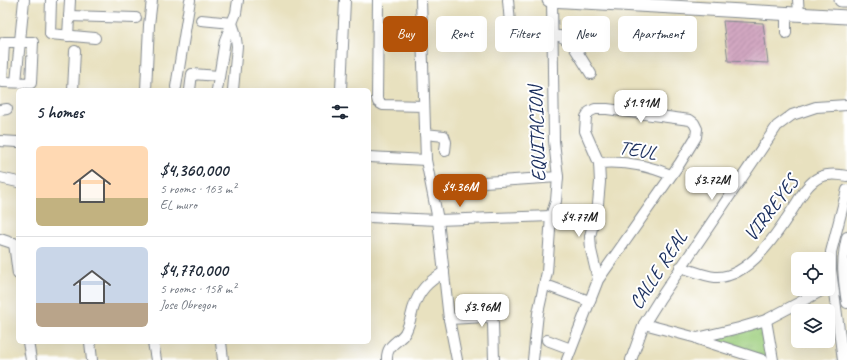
<!DOCTYPE html>
<meta charset="utf-8">
<style>
body{margin:0;font-family:Caveat,sans-serif;background:#f6f6f7;color:#1f2937;height:100vh;display:flex;flex-direction:column;font-size:15px;white-space:nowrap}
*{box-sizing:border-box;margin:0}
p{font-size:13px;color:#747a83}
.icon{flex:none;width:22px;height:22px;fill:none;stroke:currentColor;stroke-width:2;stroke-linecap:round;stroke-linejoin:round}
.map{position:relative;flex:1;overflow:hidden}
.drawer{position:absolute;left:16px;top:88px;width:355px;height:256px;display:flex;flex-direction:column;background:#fff;border-radius:6px;box-shadow:0 4px 16px #0002}
.drawer>*{flex:none}
.banner{position:absolute;left:383px;top:16px;width:380px;height:36px;display:flex;gap:8px}
.fabs{position:absolute;left:791px;top:252px;display:grid;gap:8px}
.fabs a{display:grid;place-items:center;width:44px;height:44px;border-radius:6px;background:#fff;box-shadow:0 4px 16px #0002;font-size:20px}
.price{position:absolute;translate:-50% -34px;padding:0 9px;border-radius:8px;background:#fff;color:#222;font-size:13px;line-height:26px;filter:drop-shadow(0 1px 2px #0008)}
.price::after{content:'';position:absolute;left:50%;top:24px;width:12px;height:9px;margin-left:-6px;background:inherit;clip-path:polygon(0 0,100% 0,50% 100%)}
.price.on{background:#b45309;color:#fff}
ul{padding:0;list-style:none}
li{display:flex;align-items:center;gap:12px;height:100px;padding:0 20px}
li+li{border-top:1px solid #e0e1e3}
li span{display:grid;place-items:center;flex:none;width:112px;height:80px;border-radius:6px;color:#555}
li>.icon{margin-inline-start:auto}
span .icon{width:48px;height:48px;fill:#fffc;stroke-width:1}
li b{font-size:17px}
h2{display:flex;justify-content:space-between;align-items:center;height:48px;padding:0 20px;font-size:17px}
.pill{padding:0 14px;border-radius:6px;background:#fff;box-shadow:0 4px 16px #0002;font-size:14px;line-height:36px}
.pill.on{background:#b45309;color:#fff}
.map>svg:first-child{display:block}
.park{fill:url(#park-tufts);stroke:#5c7e6e}
.building{fill:url(#building-hatch)}
.lines{fill:none;stroke-linecap:round;stroke-linejoin:round}
.minor-casing{stroke:#82888e;stroke-width:12}
.major-casing{stroke:#82888e;stroke-width:15}
.minor{stroke:#fff;stroke-width:10}
.major{stroke:#fff;stroke-width:13}
.labels{text-anchor:middle;dominant-baseline:central;stroke-width:4;stroke-linejoin:round;paint-order:stroke}
.street-label{font-size:20px;fill:#1b2f5e;stroke:#fff}
</style>
<div class="map">
<svg width="847" height="360" viewBox="0 0 847 360">
<defs>
<pattern id="park-tufts" width="24" height="20" patternUnits="userSpaceOnUse"><rect width="24" height="20" fill="#9cce7d"/><path d="M3 7l-1-3M5 7V3M7 7l1-3M15 17l-1-3M17 17v-4M19 17l1-3" fill="none" stroke="#86b16e"/></pattern>
<pattern id="building-hatch" width="6" height="6" patternUnits="userSpaceOnUse"><rect width="6" height="6" fill="#d2a7c1"/><path d="M-1 1l2-2M0 6l6-6M5 7l2-2" fill="none" stroke="#aa88a0"/></pattern>
</defs>
<rect width="100%" height="100%" fill="#fff"/>
<filter id="ink" filterUnits="userSpaceOnUse"><feTurbulence type="fractalNoise" baseFrequency=".025" numOctaves="2"/><feDisplacementMap in="SourceGraphic" scale="8" xChannelSelector="R" yChannelSelector="G"/><feConvolveMatrix kernelMatrix="1 2 1 2 8 2 1 2 1" color-interpolation-filters="sRGB"/></filter>
<filter id="wash" filterUnits="userSpaceOnUse"><feTurbulence type="fractalNoise" baseFrequency=".012" numOctaves="4" result="noise"/><feDisplacementMap in="SourceGraphic" scale="16" xChannelSelector="R" yChannelSelector="G"/><feGaussianBlur stdDeviation="0.9" result="paint"/><feColorMatrix in="noise" values="0 0 0 0 0 0 0 0 0 0 0 0 0 0 0 0 0 1.4 0 .05"/><feComposite in="paint" operator="in"/></filter>
<g filter="url(#wash)">
<rect width="100%" height="100%" fill="#e8e1bf"/>
<path class="park" d="M765,325L770,360L709,340Z"/>
<g id="blocks">
<path class="building" d="M723,21L763,23L768,63L728,61Z"/>
</g>
</g>
<g filter="url(#ink)">
<use href="#blocks" fill-opacity="0" stroke="#82888e" stroke-width="1"/>
<g class="lines">
<g class="minor-casing">
<g id="minor">
<path d="M51,0L50,34L95,38"/>
<path d="M378,0L377,98L378,102L383,105L424,106"/>
<path d="M421,0L426,160L438,220L449,319L457,360"/>
<path d="M508,0L511,35L560,36L571,42L591,74"/>
<path d="M798,0L799,14"/>
<path d="M69,16L136,18"/>
<path d="M201,20L232,23L235,32L237,46L233,90"/>
<path d="M786,33V14"/>
<path d="M68,36L70,0"/>
<path d="M4,42H33L31,83L2,82Z"/>
<path d="M16,82L24,0"/>
<path d="M176,87L190,0"/>
<path d="M73,90L75,51"/>
<path d="M146,90L149,25L152,0"/>
<path d="M190,90L192,74L219,76"/>
<path d="M217,90L225,40L236,13L238,0"/>
<path d="M341,90L345,0"/>
<path d="M0,110L7,109"/>
<path d="M425,134L444,136L446,142L445,151"/>
<path d="M0,141L18,142"/>
<path d="M369,157L426,160"/>
<path d="M599,163C625,161 647,165 671,175"/>
<path d="M0,178L18,182"/>
<path d="M484,182L558,177"/>
<path d="M369,217L438,220L551,216"/>
<path d="M847,237C841,262 843,278 847,303"/>
<path d="M0,239L18,245"/>
<path d="M14,243L18,274"/>
<path d="M680,267C691,270 704,276 715,277C750,279 780,229 796,204C802,194 809,182 820,177C829,173 838,174 847,176"/>
<path d="M551,287L589,301"/>
<path d="M449,319L486,317L492,318L493,323L494,360"/>
<path d="M766,320L773,360"/>
<path d="M644,324L697,338L739,328L766,320L825,289"/>
<path d="M698,339L763,360"/>
<path d="M547,340L571,349"/>
<path d="M28,342L31,360"/>
<path d="M90,342L92,360"/>
<path d="M153,342L156,360"/>
<path d="M221,342L223,360"/>
<path d="M387,360C386,344 398,343 405,333C409,326 411,317 413,309C419,290 428,282 444,272"/>
<path d="M533,360L538,313L547,272L551,216L556,201L558,177L554,141L552,0"/>
<path d="M567,360L598,280L591,250L590,236L598,204L600,182L599,163L585,131L586,117L589,112L595,109H607L690,120L694,123L697,129L696,137L680,163L598,280"/>
<path d="M631,360L644,324L659,300L777,126L792,115L816,107L847,105"/>
<path d="M843,360L831,270V252L847,190"/>
</g>
</g>
<g class="major-casing">
<g id="major">
<path d="M549,0L847,17"/>
<path d="M841,0H847"/>
</g>
</g>
<use href="#minor" class="minor"/>
<use href="#major" class="major"/>
</g>
</g>
<g class="labels">
<g class="street-label">
<text transform="translate(537 134) rotate(-92)">EQUITACION</text>
<text transform="translate(638 150) rotate(10)">TEUL</text>
<text transform="translate(771 208) rotate(-53)">VIRREYES</text>
<text transform="translate(658 270) rotate(-57)">CALLE REAL</text>
</g>
</g>
</svg>
<div class="fabs">
<a><svg class="icon" aria-label="locate" viewBox="0 0 24 24"><circle cx="12" cy="12" r="6"/><path d="M12 2v4M12 18v4M2 12h4M18 12h4"/></svg></a>
<a><svg class="icon" aria-label="layers" viewBox="0 0 24 24"><path d="M12 4l9 5-9 5-9-5zM3 14l9 5 9-5"/></svg></a>
</div>
<b class="price" style="left:641px;top:124px">$1.91M</b>
<b class="price" style="left:712px;top:201px">$3.72M</b>
<b class="price on" style="left:460px;top:208px">$4.36M</b>
<b class="price" style="left:579px;top:238px">$4.77M</b>
<b class="price" style="left:482px;top:328px">$3.96M</b>
<div class="banner">
<a class="pill on">Buy</a>
<a class="pill">Rent</a>
<a class="pill">Filters</a>
<a class="pill">New</a>
<a class="pill">Apartment</a>
</div>
<section class="drawer">
<h2>5 homes<svg class="icon" aria-label="filters" viewBox="0 0 24 24"><path d="M4 7h16M4 17h16"/><circle cx="9" cy="7" r="2"/><circle cx="15" cy="17" r="2"/></svg></h2>
<ul>
<li><span style="background:linear-gradient(#ffd9b3 65%,#c2b280 0)"><svg class="icon" aria-label="home" viewBox="0 0 24 24"><path d="M3 11l9-7 9 7M6 9v11h12V9"/></svg></span><div><b>$4,360,000</b><p>5 rooms · 163 m²</p><p>EL muro</p></div></li>
<li><span style="background:linear-gradient(#c9d6e8 70%,#b9a48a 0)"><svg class="icon" aria-label="home" viewBox="0 0 24 24"><path d="M3 11l9-7 9 7M6 9v11h12V9"/></svg></span><div><b>$4,770,000</b><p>5 rooms · 158 m²</p><p>Jose Obregon</p></div></li>
</ul>
</section>
</div>
